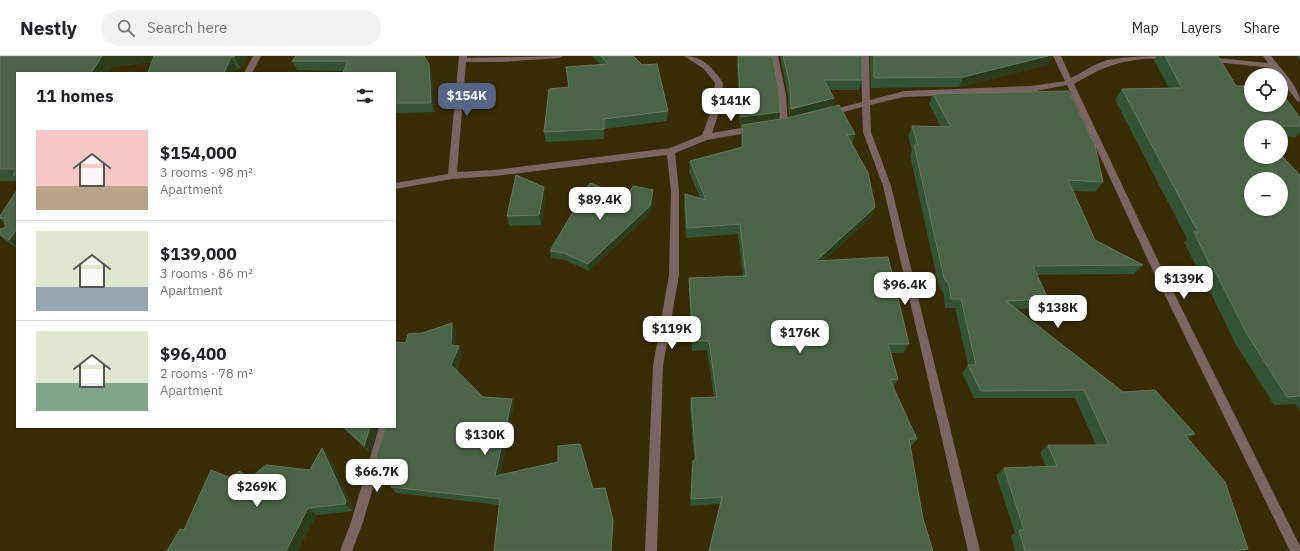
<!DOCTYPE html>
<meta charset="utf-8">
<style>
body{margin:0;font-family:"IBM Plex Sans",sans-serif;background:#f2f2f2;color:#202124;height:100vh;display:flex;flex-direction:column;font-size:15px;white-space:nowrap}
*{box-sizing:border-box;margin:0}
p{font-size:13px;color:#757577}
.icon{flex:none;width:22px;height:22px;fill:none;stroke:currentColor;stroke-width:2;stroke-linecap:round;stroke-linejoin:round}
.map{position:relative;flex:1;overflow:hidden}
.panel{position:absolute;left:16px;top:16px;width:380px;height:356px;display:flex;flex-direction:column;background:#fff;border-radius:0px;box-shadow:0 1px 3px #0004}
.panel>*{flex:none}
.buttons{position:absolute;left:1244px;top:12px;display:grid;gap:8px}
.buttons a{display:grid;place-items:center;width:44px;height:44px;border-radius:50%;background:#fff;box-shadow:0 1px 3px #0004;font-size:20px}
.price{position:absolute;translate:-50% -34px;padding:0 9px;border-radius:8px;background:#fff;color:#222;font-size:13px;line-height:26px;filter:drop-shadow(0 1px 2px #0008)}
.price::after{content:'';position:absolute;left:50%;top:24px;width:12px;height:9px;margin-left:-6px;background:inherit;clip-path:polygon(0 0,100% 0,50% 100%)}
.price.active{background:#566486;color:#fff}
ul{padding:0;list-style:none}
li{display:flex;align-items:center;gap:12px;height:100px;padding:0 20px}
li+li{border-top:1px solid #e0e0e0}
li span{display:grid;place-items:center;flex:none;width:112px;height:80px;border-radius:0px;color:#555}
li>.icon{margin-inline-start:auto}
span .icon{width:48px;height:48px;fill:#fffc;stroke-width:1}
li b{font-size:17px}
h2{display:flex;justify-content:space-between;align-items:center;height:48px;padding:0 20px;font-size:17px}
header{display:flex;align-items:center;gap:24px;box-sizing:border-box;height:56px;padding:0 20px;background:#fff;border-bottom:1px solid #e0e0e0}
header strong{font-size:19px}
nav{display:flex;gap:22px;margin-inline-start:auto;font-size:14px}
.search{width:280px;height:36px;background:#f2f2f2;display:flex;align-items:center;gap:10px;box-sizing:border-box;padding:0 14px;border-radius:22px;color:#757577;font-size:15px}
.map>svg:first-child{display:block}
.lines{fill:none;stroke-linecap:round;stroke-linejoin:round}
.street{fill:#7c6462;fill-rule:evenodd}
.wall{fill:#335433}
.shaded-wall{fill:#2c3c1a}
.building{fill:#496545;stroke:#657b5c;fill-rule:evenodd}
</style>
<header>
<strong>Nestly</strong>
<div class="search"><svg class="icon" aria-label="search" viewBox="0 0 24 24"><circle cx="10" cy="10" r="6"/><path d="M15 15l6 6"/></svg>Search here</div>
<nav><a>Map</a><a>Layers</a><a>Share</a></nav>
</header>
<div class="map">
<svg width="1300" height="495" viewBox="0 0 1300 495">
<rect width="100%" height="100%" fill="#392b06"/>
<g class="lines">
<g class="street">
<path d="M253,0H261L252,17H244Z"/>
<path d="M459,0H467V2L563,0L559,2L502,6H466L457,116L495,114L670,92L702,79L713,50L715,27L704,13L684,0C703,0 713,12 723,27L721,50L712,77L753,70L757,73L753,76L707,84L675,97L679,135V219L663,310L657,495H645L653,310L669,219L671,135L667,99L495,120L452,123L395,133V127L448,118Z"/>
<path d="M770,0H778L786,39L788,69L784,72L780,69L778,39Z"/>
<path d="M861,0H869L870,44L904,35L1031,30L1065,25L1053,0H1061L1071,22C1083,16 1094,8 1107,4C1129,0 1153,0 1175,0C1169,6 1153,2 1144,3C1115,6 1099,13 1074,28L1163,215L1300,490V495H1290L1153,215L1067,29L1031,36L904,41L870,49L871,76L891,130L980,495H968L883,130L863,76L862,51L829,60L825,57L826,55L862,46Z"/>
<path d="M1263,0H1271C1280,12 1300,31 1300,46L1297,45L1281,24V19H1277L1272,12L1207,5L1203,3L1207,1L1268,7Z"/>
<path d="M379,371H391L363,466L352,495H340L351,466Z"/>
</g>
</g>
<g class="wall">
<path d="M0,0H248L241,13L152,6L112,11L17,17V125H0Z"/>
<path d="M296,0L429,8L432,18L434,56L395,57V17L344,15L297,14L292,5Z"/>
<path d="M592,0H633L668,55L667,65L604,73V83L546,86L544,76L600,8Z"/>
<path d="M738,0L780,56L779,63L789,61L788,39L780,0H862V24L859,34H829L834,42L832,51L855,78L852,87L871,162L824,204L909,288L903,297H891L898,323L893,332L917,383L911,391L720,448L690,450L692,413L693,405L694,404L690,350L691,342L714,341L707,294L692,295L689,233V222L743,220L738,178L686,182L684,149L685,138L700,142L689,116L690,105L741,91V80L742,71H740L737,10Z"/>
<path d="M870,0H1052L1047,9L959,31L871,32Z"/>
<path d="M1157,0H1218L1236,30L1300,70V76L1296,81L1281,80V71H1251L1300,119V356L1296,348L1274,349L1235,287L1203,221L1201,220L1184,186L1187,183L1115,44L1122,33L1169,32L1154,4Z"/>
<path d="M1297,0H1300V5Z"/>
<path d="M933,38L1103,126L1095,136L1073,135L1095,184L1143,209L1134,218L1037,219L1048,243L1040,252L1017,253L1123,336L1195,378L1188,382L1248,493L1244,495H1015L1011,480L1015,477L996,419L1004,412L1046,411L1040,396L1048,389H1096L1075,342H974L962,317L968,309L955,252H945L944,238L939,231L910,99L912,94L908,80L912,70L941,71L929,48Z"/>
<path d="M17,134V192L6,185L0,180V173L5,172V168L0,163V160Z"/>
<path d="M653,134V142L650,158L589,215L565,204L551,202L550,195L627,141Z"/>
<path d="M546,142L541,169L509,170L507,160Z"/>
<path d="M456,276L455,290L462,299L457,314L483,341L512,343L514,351L500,419L593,433L613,464L614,470L499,449L396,437L391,431L395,415L387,414L382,408L376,401L395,371L406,287Z"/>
<path d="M342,371H378L370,397Z"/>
<path d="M322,392L330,401L353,453V455L184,474L231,422H250L310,414Z"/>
</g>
<g class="shaded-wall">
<path d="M102,0H161L164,4L112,11L108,17H91Z"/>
<path d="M235,0H248L241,13L234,1Z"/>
<path d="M1048,0H1052L1047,9L959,31L963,21Z"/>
<path d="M231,1L238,13L236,17H224Z"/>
<path d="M429,8L432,18L434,56L431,47Z"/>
<path d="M834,42L831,52L789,63L791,53Z"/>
<path d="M780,56L778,66L742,69V71H740L741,61Z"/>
<path d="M544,131L546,142L541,169L539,159Z"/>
<path d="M653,134V142L650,158L589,215L588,208Z"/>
<path d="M875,151L871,162L812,215L816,205Z"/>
<path d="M17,173V191L9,184Z"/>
<path d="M452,267L456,276L455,298L451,289Z"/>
<path d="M459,290L462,299L455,317L451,309Z"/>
<path d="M512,343L514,351L499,427L495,420Z"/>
<path d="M370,371H378L370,397L364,390Z"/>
<path d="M322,392L330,401L353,453V455L345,448Z"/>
<path d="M308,452L317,459L298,495H286Z"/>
<path d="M613,464L614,470L612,495H611Z"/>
</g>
<g class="building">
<path d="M0,0H102L91,17H17V113H0Z"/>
<path d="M154,0H235L234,1H231L224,17H148Z"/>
<path d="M296,0H424L429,8L431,47H395V17H343L348,5H292Z"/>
<path d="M601,0H633L642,9L657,8L668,55L604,63V73L544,76L549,33L569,31L566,11L608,8Z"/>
<path d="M738,0H772L778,29L780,56L741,61Z"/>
<path d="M783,0H862V24H824L834,42L791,53L790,29Z"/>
<path d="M874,0H1048L963,21L874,22Z"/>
<path d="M1165,0H1218L1236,30H1251V49H1281V36L1300,62V70H1273L1274,71H1251V101H1281V99L1300,119V340L1287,341L1247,278L1213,211H1211L1194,176H1198L1122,33L1182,32ZM1251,123H1281V153H1251Z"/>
<path d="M1069,35L1095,90L1103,126L1068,124L1095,184L1143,209L1033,210L1048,243L1006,245L1123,336L1155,334L1195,378L1185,379L1225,426L1248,493L1238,494V495H1025L1019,474H1024L1004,412L1057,410L1048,389H1109L1084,334L981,335L968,309H976L961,243H951L949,229L944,222L914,89H918L912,70L951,71L933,38Z"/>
<path d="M839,49L855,78L847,79L868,117L875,151L816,205L888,201L909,288H888L898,323L890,324L917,383H909L923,463L933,495H709L722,441L691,443L693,405L696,403L691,342L717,341L709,285H693L689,222L746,220L740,168L687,172L685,138L706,144L690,105L743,91L742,69L787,62Z"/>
<path d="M17,113V119H13Z"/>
<path d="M516,119L544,131L539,159L507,160Z"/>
<path d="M590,127L627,141L633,130L653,134L650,150L588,208L564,197L550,195Z"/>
<path d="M17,134V173L9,184L0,178V173L5,172V162H0V160Z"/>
<path d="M452,267L451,289L459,290L451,309L483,341L512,343L495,420L558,406V390L580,388L593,433L605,432L613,464L611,495H494L500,443L391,431L397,410L382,407L376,401L385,371H395V286L406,287L408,278L422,277Z"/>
<path d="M344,371H370L364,390Z"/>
<path d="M322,392L346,445L345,448L308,452L286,495H167L180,473L184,474L211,414L231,422L239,415L250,422L266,409L310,414Z"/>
</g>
</svg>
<div class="buttons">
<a><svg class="icon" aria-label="locate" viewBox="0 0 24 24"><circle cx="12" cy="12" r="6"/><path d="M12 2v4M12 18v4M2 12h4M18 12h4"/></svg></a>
<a>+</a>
<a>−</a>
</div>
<b class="price active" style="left:467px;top:61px">$154K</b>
<b class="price" style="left:731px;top:66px">$141K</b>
<b class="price" style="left:600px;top:165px">$89.4K</b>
<b class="price" style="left:1184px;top:244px">$139K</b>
<b class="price" style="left:905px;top:250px">$96.4K</b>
<b class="price" style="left:1058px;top:273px">$138K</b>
<b class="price" style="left:672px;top:294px">$119K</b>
<b class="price" style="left:800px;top:298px">$176K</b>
<b class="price" style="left:485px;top:400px">$130K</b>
<b class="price" style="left:377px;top:437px">$66.7K</b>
<b class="price" style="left:257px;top:452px">$269K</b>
<section class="panel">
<h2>11 homes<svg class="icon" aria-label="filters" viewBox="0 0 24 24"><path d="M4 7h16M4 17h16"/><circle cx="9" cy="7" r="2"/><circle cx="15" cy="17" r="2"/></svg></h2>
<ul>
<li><span style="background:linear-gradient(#f6c9c9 70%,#b9a48a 0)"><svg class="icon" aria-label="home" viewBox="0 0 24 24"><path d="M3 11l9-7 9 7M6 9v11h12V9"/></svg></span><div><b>$154,000</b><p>3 rooms · 98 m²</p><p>Apartment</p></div></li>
<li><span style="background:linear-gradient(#dfe7d0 70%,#9aa5b1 0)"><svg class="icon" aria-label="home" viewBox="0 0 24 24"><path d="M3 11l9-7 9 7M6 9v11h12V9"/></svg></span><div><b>$139,000</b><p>3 rooms · 86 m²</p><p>Apartment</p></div></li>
<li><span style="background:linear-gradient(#dfe7d0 65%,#7fa58c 0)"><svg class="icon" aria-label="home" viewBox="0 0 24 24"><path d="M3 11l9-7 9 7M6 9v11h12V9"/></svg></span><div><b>$96,400</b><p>2 rooms · 78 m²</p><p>Apartment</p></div></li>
</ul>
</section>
</div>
